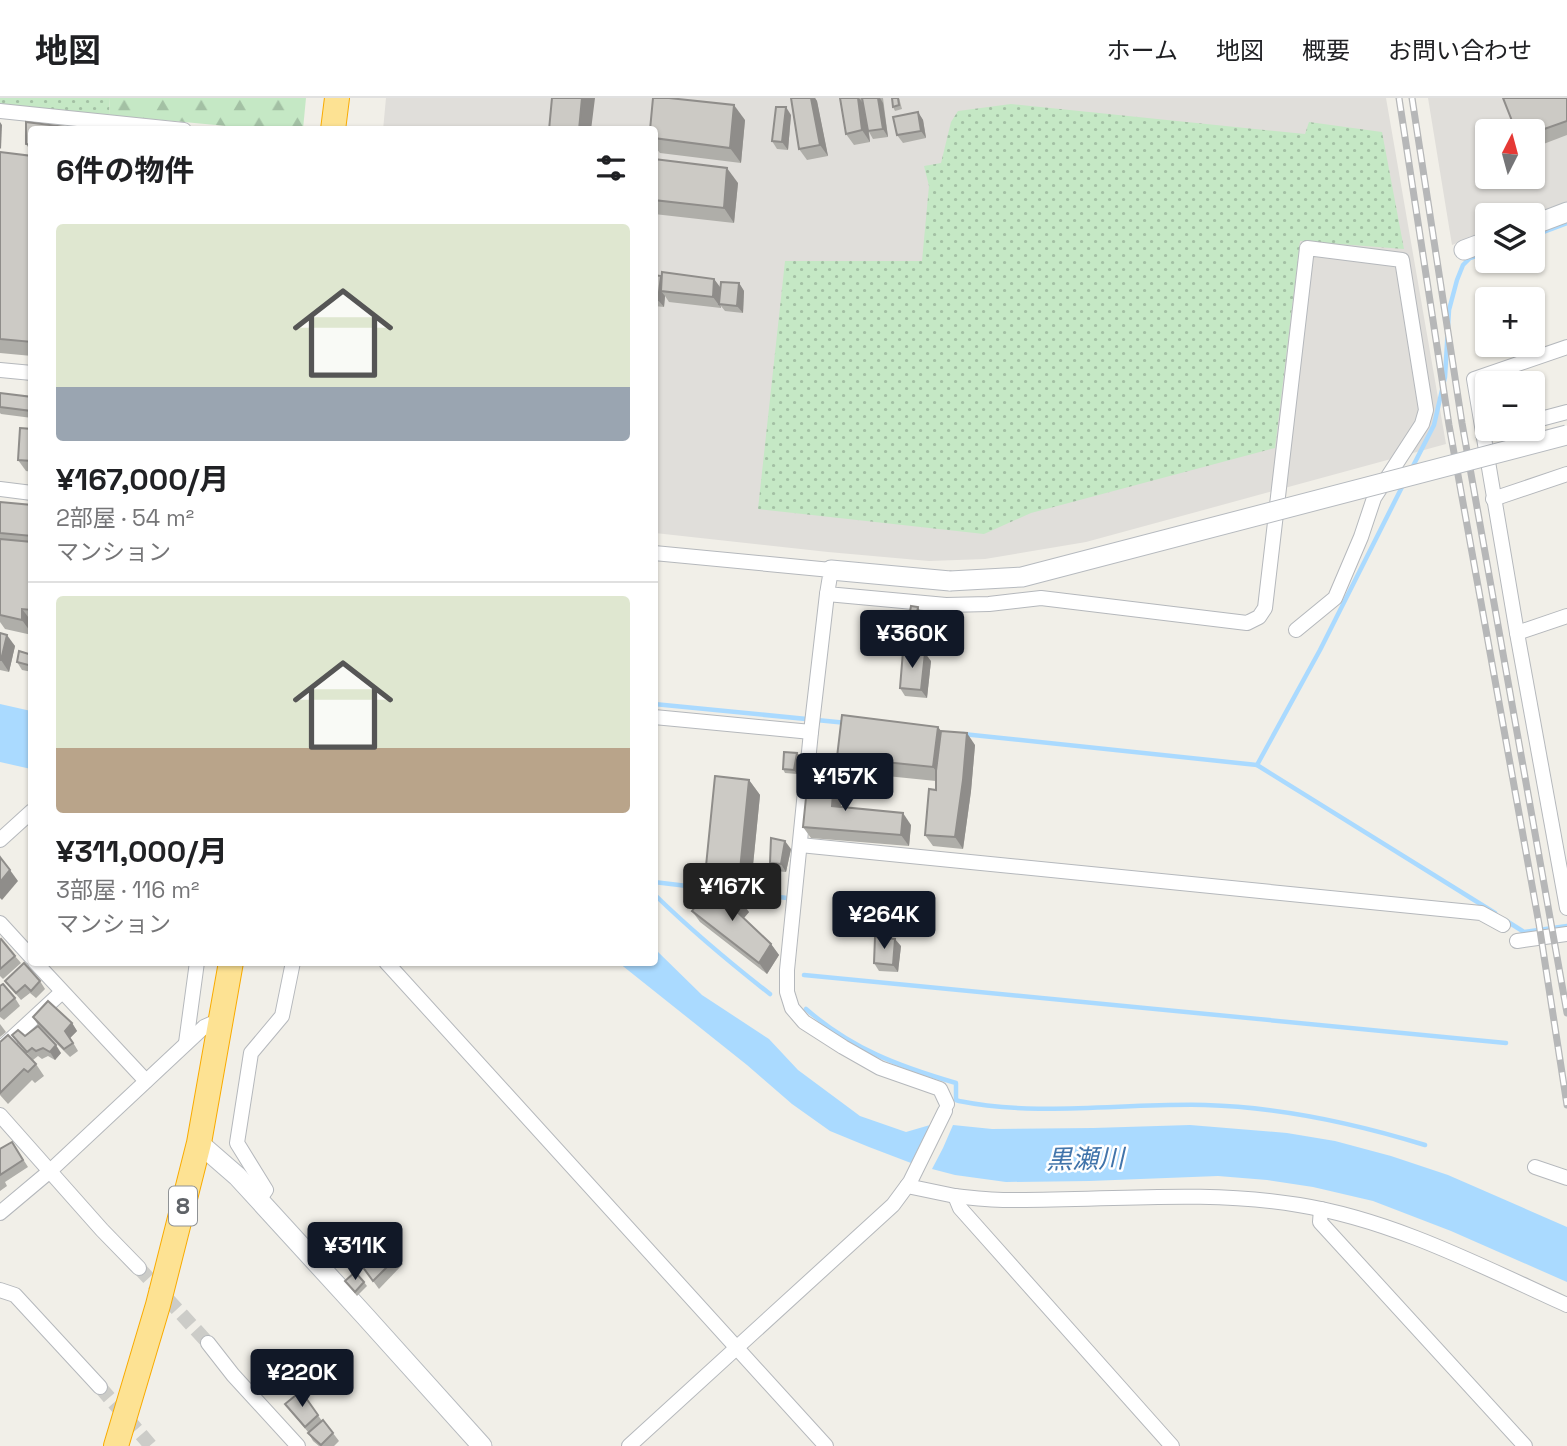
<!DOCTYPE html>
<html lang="ja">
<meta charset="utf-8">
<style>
body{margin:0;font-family:"Space Grotesk","Noto Sans JP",sans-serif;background:#f2f2f2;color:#202124;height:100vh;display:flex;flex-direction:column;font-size:26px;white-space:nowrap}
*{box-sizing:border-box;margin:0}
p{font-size:23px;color:#757577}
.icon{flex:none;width:38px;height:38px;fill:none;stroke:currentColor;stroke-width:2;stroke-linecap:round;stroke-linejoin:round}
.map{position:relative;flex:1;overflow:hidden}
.panel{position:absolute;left:28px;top:28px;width:630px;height:840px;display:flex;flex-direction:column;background:#fff;border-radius:7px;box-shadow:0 2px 5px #0004}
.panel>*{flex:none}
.needle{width:46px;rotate:6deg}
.buttons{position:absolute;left:1475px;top:21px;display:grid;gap:14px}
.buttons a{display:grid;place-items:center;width:70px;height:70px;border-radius:7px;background:#fff;box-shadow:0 2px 5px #0004;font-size:35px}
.price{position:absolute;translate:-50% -60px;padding:0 16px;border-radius:7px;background:#111827;color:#fff;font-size:23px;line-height:46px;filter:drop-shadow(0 2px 4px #0008)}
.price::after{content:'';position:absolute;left:50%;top:42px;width:21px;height:16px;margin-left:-10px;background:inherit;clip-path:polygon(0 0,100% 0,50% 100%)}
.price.selected{background:#222;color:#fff}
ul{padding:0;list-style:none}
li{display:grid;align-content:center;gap:14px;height:371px;padding:0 28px}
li+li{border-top:2px solid #e0e0e0}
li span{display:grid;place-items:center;height:217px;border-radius:7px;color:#555}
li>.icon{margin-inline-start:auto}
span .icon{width:126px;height:126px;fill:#fffc;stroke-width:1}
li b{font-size:30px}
h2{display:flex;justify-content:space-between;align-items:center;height:84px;padding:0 28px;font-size:30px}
header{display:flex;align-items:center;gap:42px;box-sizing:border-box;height:98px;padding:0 35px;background:#fff;border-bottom:2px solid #e0e0e0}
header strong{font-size:33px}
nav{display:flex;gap:38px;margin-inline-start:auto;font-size:24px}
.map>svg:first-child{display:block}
.industrial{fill:#e0deda;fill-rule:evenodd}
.grass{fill:url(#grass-dots)}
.forest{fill:url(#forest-firs)}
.water{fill:#aadaff}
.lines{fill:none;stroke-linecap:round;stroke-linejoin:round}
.stream{stroke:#aadaff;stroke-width:4.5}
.street-tunnel{stroke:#ccccc8;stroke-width:14;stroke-dasharray:14 7;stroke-linecap:butt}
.street-casing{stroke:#b5b8bc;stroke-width:16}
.secondary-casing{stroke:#b6babf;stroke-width:21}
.highway-casing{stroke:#f9ab00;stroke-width:26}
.street{stroke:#fff;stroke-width:14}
.secondary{stroke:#fff;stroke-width:19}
.highway{stroke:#fde293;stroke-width:24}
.rail-casing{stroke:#b6b7b8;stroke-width:7}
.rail{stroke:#fff;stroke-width:4.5;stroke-dasharray:13;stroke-linecap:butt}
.secondary-bridge-casing{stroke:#b6babf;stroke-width:21;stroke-linecap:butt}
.secondary-bridge{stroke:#fff;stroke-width:19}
.wall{fill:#afaea9}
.shaded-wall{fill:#8f8d8a}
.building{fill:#cccac5;stroke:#8f8d8a;stroke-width:2}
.labels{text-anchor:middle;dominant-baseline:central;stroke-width:5;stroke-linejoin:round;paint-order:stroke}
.shield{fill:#fff;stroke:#8f9295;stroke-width:2}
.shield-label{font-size:23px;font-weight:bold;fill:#5f6368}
.water-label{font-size:26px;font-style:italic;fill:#4174aa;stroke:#fff}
</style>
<header>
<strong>地図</strong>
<nav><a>ホーム</a><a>地図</a><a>概要</a><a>お問い合わせ</a></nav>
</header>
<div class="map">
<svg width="1567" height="1348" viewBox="0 0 1567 1348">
<defs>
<pattern id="grass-dots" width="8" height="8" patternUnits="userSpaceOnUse" patternTransform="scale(1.75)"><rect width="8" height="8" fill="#c5e8c5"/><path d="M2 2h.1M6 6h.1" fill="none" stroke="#a3c0a4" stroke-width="1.8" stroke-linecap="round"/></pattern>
<pattern id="forest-firs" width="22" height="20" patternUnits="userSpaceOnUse" patternTransform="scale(1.75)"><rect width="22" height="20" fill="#c5e8c5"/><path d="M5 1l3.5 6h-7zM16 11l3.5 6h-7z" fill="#a3c0a4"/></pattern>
</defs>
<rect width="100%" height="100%" fill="#f1efe8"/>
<g class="industrial">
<path d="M386,0H1386L1446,346L1086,444L985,461L929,463L828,454L655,435L654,32H383Z"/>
<path d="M1428,0H1567V105L1533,117H1488L1487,134L1452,147ZM1488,33H1533V79H1488Z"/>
</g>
<g class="grass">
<path d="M0,0H110L109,17L0,6Z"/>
<path d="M1011,6L1305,36L1309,24L1382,34L1404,151L1300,143L1275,350L1031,415L984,436L758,411L785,163H922L929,88L924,68L941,65L951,24L958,13Z"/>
</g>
<path class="forest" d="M110,0H306L303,31H260L109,17Z"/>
<g class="water">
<path d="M0,606L31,613V671L0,664Z"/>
<path d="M655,851L702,897L769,941L798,972L860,1018L906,1034L930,1027L911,1065L869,1049L830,1033L792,1006L747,967L619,865L654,864Z"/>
<path d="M953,1027L992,1031L1093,1030L1190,1027L1287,1035L1335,1043L1391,1058L1448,1077L1567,1129V1184L1451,1133L1373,1103L1313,1089L1267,1082L1218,1078L1089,1083L1006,1084L955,1077L932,1071L943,1050Z"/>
</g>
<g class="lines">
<g class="stream">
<path d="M1533,138L1567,125"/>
<path d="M1412,370L1434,327L1445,279L1449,212L1457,182L1463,167L1470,160L1488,154"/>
<path d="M654,606L847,625"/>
<path d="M963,636L1257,667L1495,815"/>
<path d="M1257,667L1320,552L1403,387"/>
<path d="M654,784L787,800"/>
<path d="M654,796C691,832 729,864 770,896"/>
<path d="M1505,822L1524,834L1567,828"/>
<path d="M804,877L1506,945"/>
<path d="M806,911C852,951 898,968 956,985V1002L959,1003C1039,1019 1123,1005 1205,1007C1280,1009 1354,1025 1425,1047"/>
</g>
<g class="street-tunnel">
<path d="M139,1170L208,1245"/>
<path d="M100,1289L151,1348"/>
</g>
<g class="street-casing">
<g id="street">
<path d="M0,13L184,32"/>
<path d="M1567,249L1474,281L1517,535L1567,518"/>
<path d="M0,272L32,275"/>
<path d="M1533,323L1567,314"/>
<path d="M1483,337L1506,331"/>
<path d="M0,391L32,395"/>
<path d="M1493,401L1567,376"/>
<path d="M654,455L831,472L827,496L946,507L989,506L1041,500L1247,525L1259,519L1265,510L1307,150L1402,162L1426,312L1422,326L1374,400L1361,439L1335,500L1296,532"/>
<path d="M827,496L811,634L787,872V894L792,910L804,924L843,949L880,970L940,991L947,1006"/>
<path d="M1517,535L1567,810"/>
<path d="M654,619L811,634"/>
<path d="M0,742L32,713"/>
<path d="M800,747L1481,815L1503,827"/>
<path d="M0,825L32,860"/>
<path d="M1517,843L1567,836"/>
<path d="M35,864L146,983"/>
<path d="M386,864L826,1348"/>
<path d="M186,945L197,864"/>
<path d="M0,951L62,894"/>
<path d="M0,1017L102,1132L139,1170"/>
<path d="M1535,1069L1567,1080"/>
<path d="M907,1088L955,1098L960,1110L1172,1348"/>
<path d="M955,1098C972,1100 990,1102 1008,1102C1105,1103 1203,1091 1299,1107C1393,1122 1481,1168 1567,1207"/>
<path d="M259,1102L266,1092L237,1045L251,955L282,918L293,864"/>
<path d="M1321,1111L1320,1124L1525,1348"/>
<path d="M0,1115L50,1073L204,929L222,921"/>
<path d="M0,1192L15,1197L100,1289"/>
<path d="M208,1245L233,1277L298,1348"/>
<path d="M629,1348L893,1107L910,1084L945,1013"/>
</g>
</g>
<g class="secondary-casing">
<g id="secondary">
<path d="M1533,127L1567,114"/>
<path d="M1464,152L1488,143"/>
<path d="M831,472L950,483"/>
<path d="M199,1045L237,1078L365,1218L482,1348"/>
</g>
</g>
<g class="highway-casing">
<g id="highway">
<path d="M333,32L337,0"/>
<path d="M116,1348L158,1207L199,1045L231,864"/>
</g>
</g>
<use href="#street" class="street"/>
<use href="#secondary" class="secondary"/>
<use href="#highway" class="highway"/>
<g class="rail-casing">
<g id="rail">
<path d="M1399,0L1449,327L1539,826L1567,1007"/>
<path d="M1412,0L1462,325L1567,915"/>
</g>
</g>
<use href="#rail" class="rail"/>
<g class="secondary-bridge-casing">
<path id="secondary-bridge" d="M950,483L1022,479L1567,337"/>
</g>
<use href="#secondary-bridge" class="secondary-bridge"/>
</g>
<g class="wall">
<path d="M791,0H815L817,3L828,58L807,62L799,51Z"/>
<path d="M840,0H883L888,39L873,41L869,34L870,44L854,47L846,36Z"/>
<path d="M899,0L902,11L895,13L893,9Z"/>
<path d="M1567,0V37L1533,50V33Z"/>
<path d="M918,14L923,22L926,40L903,45L897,37Z"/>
<path d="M791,17L788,52L777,51L772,43Z"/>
<path d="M745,22L741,65L660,55L654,48V32Z"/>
<path d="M32,32V55L26,46Z"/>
<path d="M0,54L32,58V258L0,255Z"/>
<path d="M654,61L738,85L734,125L654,116Z"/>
<path d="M654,177L662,180L714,181L720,189L739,185L744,193L743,215L725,213L721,208V210L669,204L665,198L664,209L654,208Z"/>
<path d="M0,295L32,299V320L1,316L0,315Z"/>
<path d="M32,331V374L26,373L18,362Z"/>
<path d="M0,404L32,407V537L5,531L0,524Z"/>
<path d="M920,513L919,525L912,523L909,519Z"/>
<path d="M0,535L15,548L9,574L0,572Z"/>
<path d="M32,557V574L22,572L17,564Z"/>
<path d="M931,563L927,600L905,598L900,590Z"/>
<path d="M938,629L941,633L975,647L971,693L963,751L933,748L925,737L936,692V683L847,674L837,659Z"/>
<path d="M797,655L800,658L797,676L785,675L783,671Z"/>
<path d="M749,682L760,697L751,787L716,783L706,768Z"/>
<path d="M834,683L842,694L841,709L911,727L909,748L811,740L803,729Z"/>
<path d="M791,751L786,774L775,773L770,765Z"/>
<path d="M721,799L749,814L744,820L771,846L779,857L767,876L700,824L692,813Z"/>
<path d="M0,842L15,858L21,865L3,881L0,878Z"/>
<path d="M901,848L898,874L879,873L874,865Z"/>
<path d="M5,883H40L45,891L36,900L30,895L21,902Z"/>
<path d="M0,888L15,900L20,908L4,922L0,919Z"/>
<path d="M33,919L72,925L77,933L70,940L78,953L70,959L38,927Z"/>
<path d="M0,926L6,934L0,939Z"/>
<path d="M12,937L25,938L61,955L55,962L48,958L42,961L38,958L33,962Z"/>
<path d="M0,944L36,966L44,978L35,985L32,982L8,1006L0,997Z"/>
<path d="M12,1044L28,1069L5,1084L7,1088L0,1093V1051Z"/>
<path d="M398,1158L403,1166L379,1191L362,1168Z"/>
<path d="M345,1183L364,1184L367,1188L357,1198Z"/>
<path d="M301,1293L322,1323L323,1322L339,1343L334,1348H319L313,1343L308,1334L285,1306Z"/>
</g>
<g class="shaded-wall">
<path d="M582,0H595L591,32H579Z"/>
<path d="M811,0H815L817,3L828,58L820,47Z"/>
<path d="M858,0H859L865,8L870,44L862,32Z"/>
<path d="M878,0H880L883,5L888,39L883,31Z"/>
<path d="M734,7L745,22L741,65L730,50Z"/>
<path d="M786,9L791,17L788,52L782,44Z"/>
<path d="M918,14L923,22L926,40L921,33Z"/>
<path d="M0,24L2,27L1,51L0,50Z"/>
<path d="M727,70L738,85L734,125L724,110Z"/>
<path d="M661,178L666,186L661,193L665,198L664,209L658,202Z"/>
<path d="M714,181L722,192L719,206L721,210L713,199Z"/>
<path d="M739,185L744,193L743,215L737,208Z"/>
<path d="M918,509L920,513L919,525L916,521Z"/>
<path d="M22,511L32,524V536L22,522Z"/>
<path d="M7,537L15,548L9,574L1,562Z"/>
<path d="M925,555L931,563L927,600L921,592Z"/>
<path d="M938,629L949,644L944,684L933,669Z"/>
<path d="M967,635L975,647L971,693L963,751L955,739Z"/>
<path d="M797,655L800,658L797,676L794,672Z"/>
<path d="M749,682L760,697L751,787L740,772Z"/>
<path d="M834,683L842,694L840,719L832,708Z"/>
<path d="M903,715L911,727L909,748L901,737Z"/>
<path d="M785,743L791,751L786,774L781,766Z"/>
<path d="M10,772L18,783L2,802L0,800V784Z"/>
<path d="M741,803L749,814L742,822L734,811Z"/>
<path d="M895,841L901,848L898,874L893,867Z"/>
<path d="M771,846L779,857L767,876L759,865Z"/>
<path d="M72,925L77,933L70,940L78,953L65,933Z"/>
<path d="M56,947L61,955L55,962L50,954Z"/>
</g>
<g class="building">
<path d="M552,0H582L579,32H549Z"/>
<path d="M653,0H669L734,7L730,50L654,40V32H650Z"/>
<path d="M791,0H811L820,47L799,51Z"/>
<path d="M840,0H858L862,32L846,36Z"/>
<path d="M862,0H878L883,31L868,33Z"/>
<path d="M892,0H898L899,7L893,9Z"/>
<path d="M1503,0H1567V23L1533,35V33H1516Z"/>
<path d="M776,9H786L782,44L772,43Z"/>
<path d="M918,14L921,33L897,37L893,19Z"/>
<path d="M26,24L89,32H32V47L26,46Z"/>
<path d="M0,54L32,58V244L0,241Z"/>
<path d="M654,61L727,70L724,110L654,102Z"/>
<path d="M662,174L714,181L713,199L661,193Z"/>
<path d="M654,177L661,178L658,202L654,201Z"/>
<path d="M721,184L739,185L737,208L719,206Z"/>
<path d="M0,295L32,299V313L0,309Z"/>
<path d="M20,330L32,331V363L18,362Z"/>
<path d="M0,404L32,407V438L0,435Z"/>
<path d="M0,441L32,444V512L22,511V522L0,517Z"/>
<path d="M911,508L918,509L916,521L909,519Z"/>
<path d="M0,535L7,537L1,562H0Z"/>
<path d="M19,553L32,557V568L17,564Z"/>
<path d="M903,553L925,555L921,592L900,590Z"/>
<path d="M842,617L938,629L933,669L837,659Z"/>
<path d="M941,633L967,635L963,682L955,739L925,737L929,691L936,692V673Z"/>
<path d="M784,654L797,655L794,672L783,671Z"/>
<path d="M715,678L749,682L740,772L706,768Z"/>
<path d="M808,680L834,683L832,708L903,715L901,737L803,729Z"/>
<path d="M771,740L785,743L781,766L770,765Z"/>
<path d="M0,759L10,772L0,784Z"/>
<path d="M710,790L721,799L726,791L741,803L734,811L771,846L759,865L692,813Z"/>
<path d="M875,839L895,841L893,867L874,865Z"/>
<path d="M1,841L15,858L0,871V842Z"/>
<path d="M24,865L40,883L31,893L25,887L16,895L5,883Z"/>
<path d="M3,886L15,900L0,913V888Z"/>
<path d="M48,903L72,925L65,933L73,945L64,951L33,919Z"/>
<path d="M38,928L56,947L50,954L43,950L36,953L32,950L27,954L12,937L18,932L25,938Z"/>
<path d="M8,937L36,966L28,974L24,971L0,995V944Z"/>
<path d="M12,1044L23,1062L0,1077V1051Z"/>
<path d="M386,1147L398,1158L373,1183L362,1168Z"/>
<path d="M355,1174L364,1184L355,1194L345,1183Z"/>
<path d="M301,1293L318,1317L305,1329L285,1306Z"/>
<path d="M323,1322L333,1335L321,1347L308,1335Z"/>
</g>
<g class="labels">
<rect class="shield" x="169" y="1088.5" width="28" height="39" rx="5"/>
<g class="shield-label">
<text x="183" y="1108">8</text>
</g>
<g class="water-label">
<text transform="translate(1085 1061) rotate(-1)">黒瀬川</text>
</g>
</g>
</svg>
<div class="buttons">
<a><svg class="needle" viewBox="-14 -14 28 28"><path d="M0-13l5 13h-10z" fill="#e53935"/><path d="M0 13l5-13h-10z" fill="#757577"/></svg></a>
<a><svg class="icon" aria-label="layers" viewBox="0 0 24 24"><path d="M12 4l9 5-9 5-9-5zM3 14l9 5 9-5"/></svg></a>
<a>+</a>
<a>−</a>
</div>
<b class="price" style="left:912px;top:572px">¥360K</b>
<b class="price" style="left:845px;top:715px">¥157K</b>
<b class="price selected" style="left:732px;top:825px">¥167K</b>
<b class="price" style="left:884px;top:853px">¥264K</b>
<b class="price" style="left:355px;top:1184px">¥311K</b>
<b class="price" style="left:302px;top:1311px">¥220K</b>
<section class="panel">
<h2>6件の物件<svg class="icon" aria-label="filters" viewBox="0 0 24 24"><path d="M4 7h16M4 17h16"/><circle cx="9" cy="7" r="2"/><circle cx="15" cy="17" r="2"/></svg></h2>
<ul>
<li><span style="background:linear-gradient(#dfe7d0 75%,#9aa5b1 0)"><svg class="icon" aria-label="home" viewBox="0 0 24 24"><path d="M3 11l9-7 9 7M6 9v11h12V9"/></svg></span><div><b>¥167,000/月</b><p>2部屋 · 54 m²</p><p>マンション</p></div></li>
<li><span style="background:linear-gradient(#dfe7d0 70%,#b9a48a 0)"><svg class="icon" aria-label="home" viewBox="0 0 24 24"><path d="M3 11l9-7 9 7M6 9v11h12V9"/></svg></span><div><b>¥311,000/月</b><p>3部屋 · 116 m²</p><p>マンション</p></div></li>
</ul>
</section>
</div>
